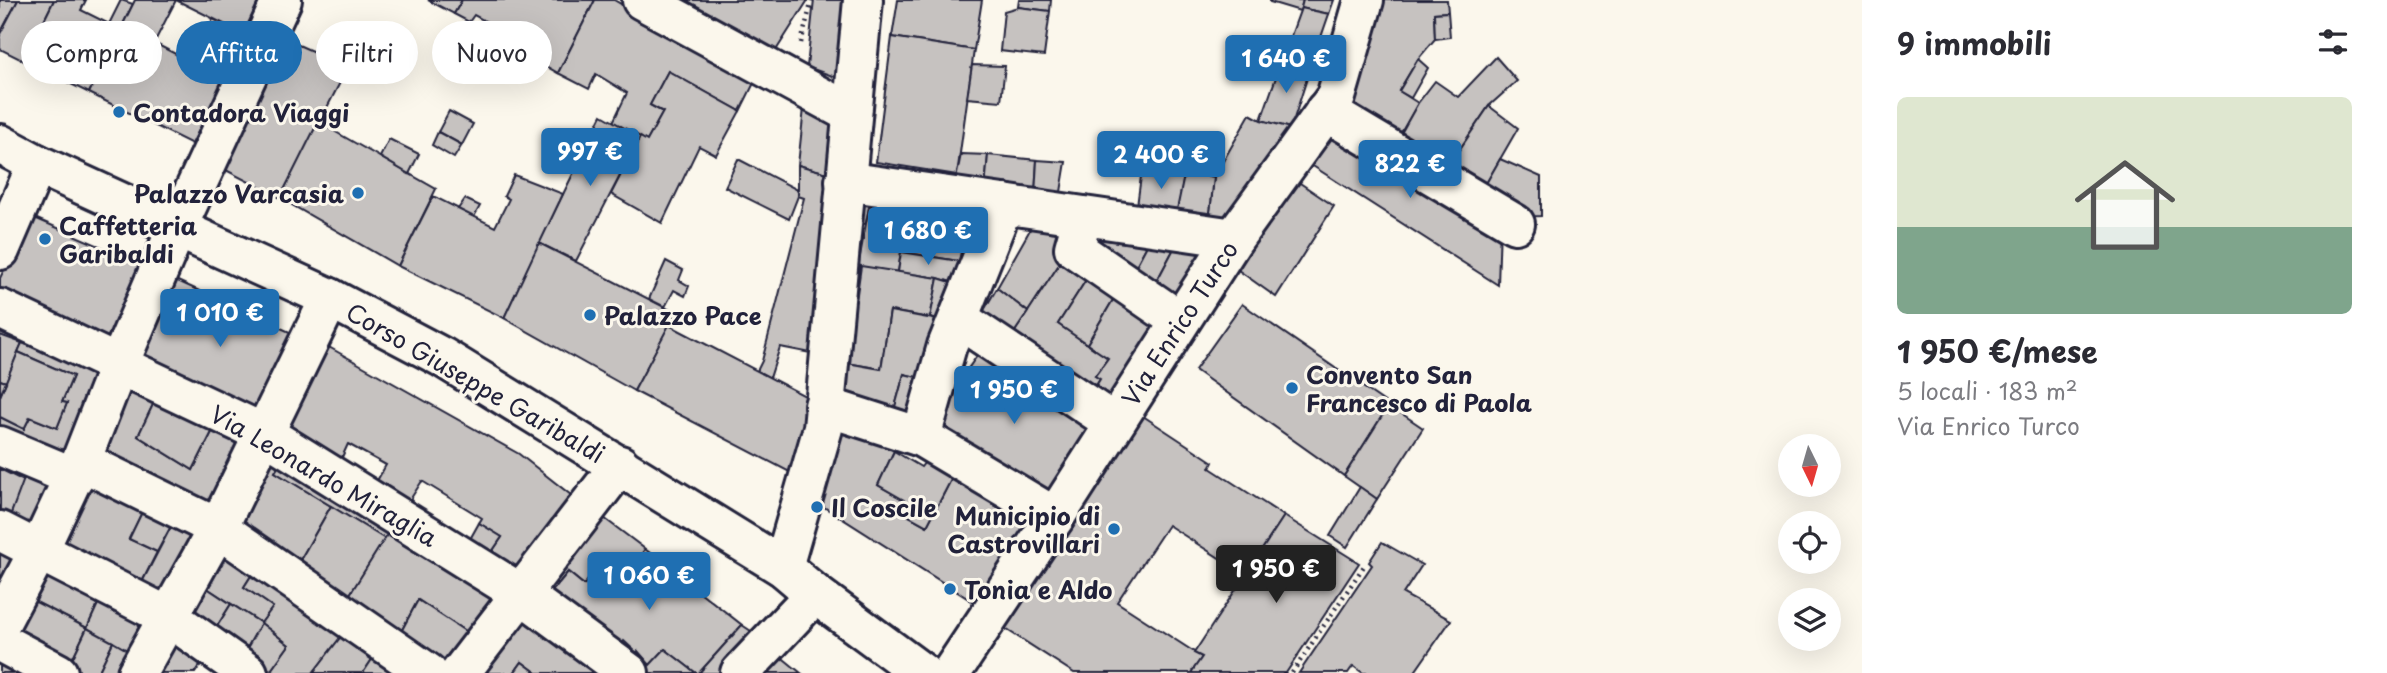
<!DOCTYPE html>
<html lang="it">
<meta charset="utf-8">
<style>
body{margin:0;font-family:"Playpen Sans",sans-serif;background:#f2f2f3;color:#2b2b33;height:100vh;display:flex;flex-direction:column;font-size:26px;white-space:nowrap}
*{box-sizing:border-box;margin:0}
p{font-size:23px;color:#7c7c81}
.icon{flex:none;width:38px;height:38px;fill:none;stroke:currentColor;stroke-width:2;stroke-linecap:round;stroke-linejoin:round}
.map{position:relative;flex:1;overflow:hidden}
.drawer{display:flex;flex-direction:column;background:#fff;width:525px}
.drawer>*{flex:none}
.top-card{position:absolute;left:21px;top:21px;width:665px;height:63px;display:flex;gap:14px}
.needle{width:46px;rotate:175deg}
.buttons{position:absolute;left:1778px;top:434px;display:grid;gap:14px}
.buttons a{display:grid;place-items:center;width:63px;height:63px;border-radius:50%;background:#fff;box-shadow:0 7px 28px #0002;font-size:35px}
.price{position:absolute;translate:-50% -60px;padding:0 16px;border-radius:7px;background:#1f6fb2;color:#fff;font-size:23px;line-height:46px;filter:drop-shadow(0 2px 4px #0008)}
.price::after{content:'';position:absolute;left:50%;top:42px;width:21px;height:16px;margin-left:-10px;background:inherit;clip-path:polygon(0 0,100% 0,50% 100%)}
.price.on{background:#222;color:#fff}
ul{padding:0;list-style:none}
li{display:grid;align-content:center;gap:14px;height:371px;padding:0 35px}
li+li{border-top:2px solid #e1e1e2}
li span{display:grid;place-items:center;height:217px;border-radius:10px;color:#555}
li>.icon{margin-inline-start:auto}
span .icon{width:126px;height:126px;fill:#fffc;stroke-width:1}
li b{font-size:30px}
h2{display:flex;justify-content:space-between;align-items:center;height:84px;padding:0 35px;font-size:30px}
.tag{padding:0 24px;border-radius:32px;background:#fff;box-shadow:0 7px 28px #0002;font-size:24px;line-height:63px}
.tag.on{background:#1f6fb2;color:#fff}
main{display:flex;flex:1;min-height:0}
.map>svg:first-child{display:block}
.building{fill:#c6c2c0;stroke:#22223b;stroke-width:2}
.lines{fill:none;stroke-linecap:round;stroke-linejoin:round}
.minor-casing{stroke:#22223b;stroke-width:44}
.primary-casing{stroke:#22223b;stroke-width:44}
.path{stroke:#22223b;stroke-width:4.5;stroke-dasharray:2 5;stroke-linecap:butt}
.minor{stroke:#fbf7ec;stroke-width:38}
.primary{stroke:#fbf7ec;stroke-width:38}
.poi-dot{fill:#1f6fb2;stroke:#fbf7ec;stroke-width:2.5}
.labels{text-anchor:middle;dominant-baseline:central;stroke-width:6;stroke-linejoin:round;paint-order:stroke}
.poi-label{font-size:24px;font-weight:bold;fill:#22223b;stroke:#fbf7ec;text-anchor:start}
.street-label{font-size:24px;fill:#22223b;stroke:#fbf7ec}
</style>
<main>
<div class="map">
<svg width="1862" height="673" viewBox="0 0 1862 673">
<rect width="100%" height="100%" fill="#fbf7ec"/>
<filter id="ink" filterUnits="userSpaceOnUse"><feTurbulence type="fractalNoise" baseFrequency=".0143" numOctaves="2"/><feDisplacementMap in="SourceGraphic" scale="14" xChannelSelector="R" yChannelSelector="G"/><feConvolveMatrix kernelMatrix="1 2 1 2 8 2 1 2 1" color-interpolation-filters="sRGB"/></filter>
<g filter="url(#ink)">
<g class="building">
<path d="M0,0H18L0,34Z"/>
<path d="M18,0H54L24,61L0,49V34Z"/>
<path d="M54,0H86L81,10L109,24L121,0L133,4L89,93L24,61Z"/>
<path d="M135,0H176L154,43L191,62L213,19L246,35L192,144L89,93Z"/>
<path d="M176,0H263L246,35Z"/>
<path d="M428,0H462L454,14Z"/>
<path d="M462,0H595L558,73L537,61L542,52L474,15L469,22L454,14Z"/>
<path d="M595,0H614L754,83L740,111L668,71L650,105L663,112L647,141L613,122L627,93L596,74L589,89L558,73Z"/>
<path d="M679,0H808L775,52Z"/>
<path d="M814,0H852L844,80L807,67Z"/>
<path d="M898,0H982L974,50L892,37Z"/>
<path d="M1019,0H1051L1050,11L1018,7Z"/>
<path d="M1270,0H1303L1300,11L1270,2Z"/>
<path d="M1303,0H1334L1329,14L1301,8Z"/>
<path d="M1375,0H1447L1448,12L1434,13L1435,39L1418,59L1399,91L1418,103L1395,144L1334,106Z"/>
<path d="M1018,7L1050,11L1044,56L1000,51L1004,11Z"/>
<path d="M1301,8L1329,14L1310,69L1281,63Z"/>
<path d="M1448,12L1450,37L1435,39L1434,13Z"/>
<path d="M892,37L974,50L957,175L876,162Z"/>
<path d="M294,43L328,58L346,71L280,198L218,166L278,49L292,55Z"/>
<path d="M1496,57L1517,81L1489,106L1443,174L1395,144L1418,103L1435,81L1458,97Z"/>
<path d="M1418,59L1428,68L1411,98L1399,91Z"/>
<path d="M1281,63L1310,69L1291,128L1261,120Z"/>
<path d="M972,65L1005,66L1001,101L967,98Z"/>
<path d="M668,71L740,111L716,155L699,146L662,223L611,194L640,137L647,141L663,112L650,105Z"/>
<path d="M1489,106L1518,128L1480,194L1443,174Z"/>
<path d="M804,108L841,129L835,175L798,165Z"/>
<path d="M449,111L473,124L462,145L438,132Z"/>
<path d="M1250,114L1261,120L1291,128L1227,225L1213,223L1210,212L1214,177Z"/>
<path d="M602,115L640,137L576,261L539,243Z"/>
<path d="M318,122L436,189L398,266L280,198Z"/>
<path d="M1329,122L1500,226L1498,285L1305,161Z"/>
<path d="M438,132L462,145L454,158L432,145Z"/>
<path d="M389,139L419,154L409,174L380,157Z"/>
<path d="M961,154L988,155L985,188L955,184Z"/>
<path d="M988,155L1037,160L1035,195L985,188Z"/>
<path d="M738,159L798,190V196L789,219L725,187Z"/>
<path d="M1500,159L1541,177V216L1516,217L1480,194Z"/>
<path d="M1037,160L1066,162L1060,198L1035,195Z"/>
<path d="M798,165L835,175L821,355L780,347L770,378L757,371L762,361L804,198L798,196Z"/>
<path d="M1167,170L1185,171L1178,209L1137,206L1141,176L1167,178Z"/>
<path d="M1185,171L1214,177L1210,212L1213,223L1175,219Z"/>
<path d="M514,175L563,194L504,318L398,266L433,196L495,227L509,199L504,196Z"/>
<path d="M1294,179L1334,206L1276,297L1238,270Z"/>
<path d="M860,194L871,196L866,224L857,223Z"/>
<path d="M871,196L907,201L903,227L964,238L959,261L901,252L898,272L858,267Z"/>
<path d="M465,199L480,206L474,217L458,209Z"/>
<path d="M907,201L970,212L964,238L903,227Z"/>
<path d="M30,216L150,268L120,349L0,293V278Z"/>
<path d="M1036,219L1067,225L1068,251L1028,312L997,288Z"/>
<path d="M1087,226L1152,236L1130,277L1079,246Z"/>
<path d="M1152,236L1178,241L1152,290L1130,277Z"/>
<path d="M1178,241L1211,246L1178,306L1152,290Z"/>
<path d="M539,243L676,313L634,391L504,318Z"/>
<path d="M1068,251L1093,269L1058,324L1108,358L1095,376L1100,379L1088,399L1012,336Z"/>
<path d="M901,252L959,261L954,283L938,278L898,272Z"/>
<path d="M666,261L683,270L679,280L689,286L685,296L674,290L665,307L649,299Z"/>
<path d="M850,265L861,266L856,301L846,298Z"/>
<path d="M861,266L938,278L930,318L890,311L881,369L847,363L846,298L856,301Z"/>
<path d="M1093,269L1120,288L1087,344L1058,324Z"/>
<path d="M171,278L305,339L264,420L138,361Z"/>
<path d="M938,278L954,283L944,321L930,318Z"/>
<path d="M997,288L1028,312L1012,336L995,334L1003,325L983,312Z"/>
<path d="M1120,288L1166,321L1106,412L1088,399L1100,379L1095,376L1108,358L1087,344Z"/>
<path d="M1242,304L1389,405L1344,476L1195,370Z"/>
<path d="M890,311L944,321L929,380L904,374L892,418L842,394L847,363L881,369Z"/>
<path d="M669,325L813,400L803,479L634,391Z"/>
<path d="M0,335L22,343L6,382L0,380Z"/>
<path d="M22,343L104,374L67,464L0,434V417L24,429L30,417L57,428L67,403L62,402L73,376L18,352Z"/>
<path d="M327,346L519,454L581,503L518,583L485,562L502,537L479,523L482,518L422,481L406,506L374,486L386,465L348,444L338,466L280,432Z"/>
<path d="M984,346L1098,427L1048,506L929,424Z"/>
<path d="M18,352L73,376L62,402L67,403L57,428L30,417L24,429L0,417V396Z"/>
<path d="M904,374L929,380L910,421L892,418Z"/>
<path d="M119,377L158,394L138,436L193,470L218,420L250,438L215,511L88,455Z"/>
<path d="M0,380L6,382L0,396Z"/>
<path d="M158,394L218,420L193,470L138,436Z"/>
<path d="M1389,405L1423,428L1377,499L1344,476Z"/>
<path d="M832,412L852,420L894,451L878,485L904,500L898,510L927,526L955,472L1041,518L986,610L813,500Z"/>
<path d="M1140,414L1213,462L1210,468L1284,516L1246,575L1168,525L1117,602L1202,657L1191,673H1074L1001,626Z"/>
<path d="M894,451L921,467L928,458L955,472L927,526L898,510L904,500L878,485Z"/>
<path d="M271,454L282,461L275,472L331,506L295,569L229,530Z"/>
<path d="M282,461L390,530L385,539L275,472Z"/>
<path d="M0,469L24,481L6,527L0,524Z"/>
<path d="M27,471L61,486L34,540L6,527Z"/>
<path d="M88,472L144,508L129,539L157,552L138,590L53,550Z"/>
<path d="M1360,487L1377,499L1347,547L1330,536Z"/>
<path d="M331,506L385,539L347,599L295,569Z"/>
<path d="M144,508L176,517L157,552L129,539Z"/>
<path d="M596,512L645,549L626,577L607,558L584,585L568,572L549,595L537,585Z"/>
<path d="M1284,516L1359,563L1286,673H1191L1202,657L1194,653Z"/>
<path d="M176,517L206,533L167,604L138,590Z"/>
<path d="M479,523L502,537L485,562L465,548Z"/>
<path d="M390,530L498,599L474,637L418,600L396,641L347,599Z"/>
<path d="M1382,542L1422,565L1403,594L1451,620L1414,673H1363L1353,666L1348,673H1299L1372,565L1369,562Z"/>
<path d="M223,544L256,568L244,587L273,607L261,623L201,584Z"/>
<path d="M0,549L22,551L0,606Z"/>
<path d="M645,549L742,625L699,673H696L665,649L650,665L624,641L618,650L549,595L568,572L584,585L607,558L626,577Z"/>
<path d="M39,562L103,593L87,628L22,595Z"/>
<path d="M256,568L346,630L313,673H275L271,670L289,645L261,623L273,607L244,587Z"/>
<path d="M201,584L231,604L211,636L184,616Z"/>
<path d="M103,593L157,621L139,657L87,628Z"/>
<path d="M22,595L87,628L67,670L1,636Z"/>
<path d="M418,600L474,637L447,673L396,641Z"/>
<path d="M520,602L616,673H537L522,662L514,673H471Z"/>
<path d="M231,604L261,623L241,659L211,636Z"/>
<path d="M261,623L289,645L271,670L241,659Z"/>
<path d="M742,625L760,637L726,673H699Z"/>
<path d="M87,628L113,642L98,673H74L67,670Z"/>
<path d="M346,630L377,652L363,673H313Z"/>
<path d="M173,635L204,660L195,673H150Z"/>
<path d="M113,642L139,657L131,673H98Z"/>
<path d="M665,649L696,673H642L629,661L638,651L650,665Z"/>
<path d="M377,652L400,673H363Z"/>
<path d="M0,653L27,673H0Z"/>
<path d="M779,655L801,673H763Z"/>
<path d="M522,662L537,673H514Z"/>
</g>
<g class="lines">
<g class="minor-casing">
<g id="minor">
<path d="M642,0L852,114"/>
<path d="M1325,111L1515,224"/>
<path d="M845,181L1234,238"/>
<path d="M1083,216L1074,248L1180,321"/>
<path d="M0,250L37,164"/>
<path d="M0,309L263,433L520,593L629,673"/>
<path d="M959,319L1114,423"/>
<path d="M824,406L921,437L1055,517"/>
<path d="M921,437L947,346L1004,204"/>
<path d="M0,446L74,477"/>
<path d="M81,461L218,528L428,673"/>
<path d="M0,531L169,617L248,673"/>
<path d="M783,567L823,428L863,0"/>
<path d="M0,624L39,550L81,461L119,364L177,228L282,0"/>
<path d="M0,642L58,673"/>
<path d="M137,673L218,528L330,298"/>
<path d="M460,673L620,465"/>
<path d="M740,673L815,594"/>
<path d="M951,673L1055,517L1234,238L1336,97L1364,0"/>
</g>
</g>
<g class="primary-casing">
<path id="primary" d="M0,144L37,164L330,298L442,357L783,567L815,594L922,673"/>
</g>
<g class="path">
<path d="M801,43L812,0"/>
<path d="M1292,673L1364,566"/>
</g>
<use href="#minor" class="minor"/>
<use href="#primary" class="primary"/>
</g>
</g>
<g class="poi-dot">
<circle cx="119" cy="112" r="7"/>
<circle cx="358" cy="193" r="7"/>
<circle cx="45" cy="239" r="7"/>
<circle cx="590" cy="315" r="7"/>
<circle cx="1292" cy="388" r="7"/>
<circle cx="817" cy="507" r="7"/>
<circle cx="1114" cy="529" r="7"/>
<circle cx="950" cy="589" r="7"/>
</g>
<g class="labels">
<g class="poi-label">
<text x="133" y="112">Contadora Viaggi</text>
<text x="344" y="193" text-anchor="end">Palazzo Varcasia</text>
<text x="59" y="225">Caffetteria<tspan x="59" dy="28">Garibaldi</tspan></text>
<text x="604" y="315">Palazzo Pace</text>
<text x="1306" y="374">Convento San<tspan x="1306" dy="28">Francesco di Paola</tspan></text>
<text x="831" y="507">Il Coscile</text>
<text x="1100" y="515" text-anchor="end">Municipio di<tspan x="1100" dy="28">Castrovillari</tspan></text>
<text x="964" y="589">Tonia e Aldo</text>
</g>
<g class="street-label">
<text transform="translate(1179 323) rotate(-57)">Via Enrico Turco</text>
<text transform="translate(476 382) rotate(30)">Corso Giuseppe Garibaldi</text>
<text transform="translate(324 475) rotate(30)">Via Leonardo Miraglia</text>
</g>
</g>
</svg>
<div class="buttons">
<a><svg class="needle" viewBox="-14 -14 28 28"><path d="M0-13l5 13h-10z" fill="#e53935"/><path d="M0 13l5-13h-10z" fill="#7c7c81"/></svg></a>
<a><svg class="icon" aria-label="locate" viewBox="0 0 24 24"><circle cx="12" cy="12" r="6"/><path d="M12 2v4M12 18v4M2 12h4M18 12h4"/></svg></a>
<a><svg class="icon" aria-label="layers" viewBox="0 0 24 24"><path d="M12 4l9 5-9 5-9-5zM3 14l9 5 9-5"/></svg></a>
</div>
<b class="price" style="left:1286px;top:95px">1 640 €</b>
<b class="price" style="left:590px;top:188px">997 €</b>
<b class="price" style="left:1161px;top:191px">2 400 €</b>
<b class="price" style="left:1410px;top:200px">822 €</b>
<b class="price" style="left:928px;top:267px">1 680 €</b>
<b class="price" style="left:220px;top:349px">1 010 €</b>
<b class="price" style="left:1014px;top:426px">1 950 €</b>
<b class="price on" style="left:1276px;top:605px">1 950 €</b>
<b class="price" style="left:649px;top:612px">1 060 €</b>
<div class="top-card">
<a class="tag">Compra</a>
<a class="tag on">Affitta</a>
<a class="tag">Filtri</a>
<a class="tag">Nuovo</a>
</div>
</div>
<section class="drawer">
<h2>9 immobili<svg class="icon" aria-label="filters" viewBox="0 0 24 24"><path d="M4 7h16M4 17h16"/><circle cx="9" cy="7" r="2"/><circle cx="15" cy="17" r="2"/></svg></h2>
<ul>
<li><span style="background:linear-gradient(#dfe7d0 60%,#7fa58c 0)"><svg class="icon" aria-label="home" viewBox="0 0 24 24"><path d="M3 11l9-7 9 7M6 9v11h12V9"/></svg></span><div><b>1 950 €/mese</b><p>5 locali · 183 m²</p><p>Via Enrico Turco</p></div></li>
</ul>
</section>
</main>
